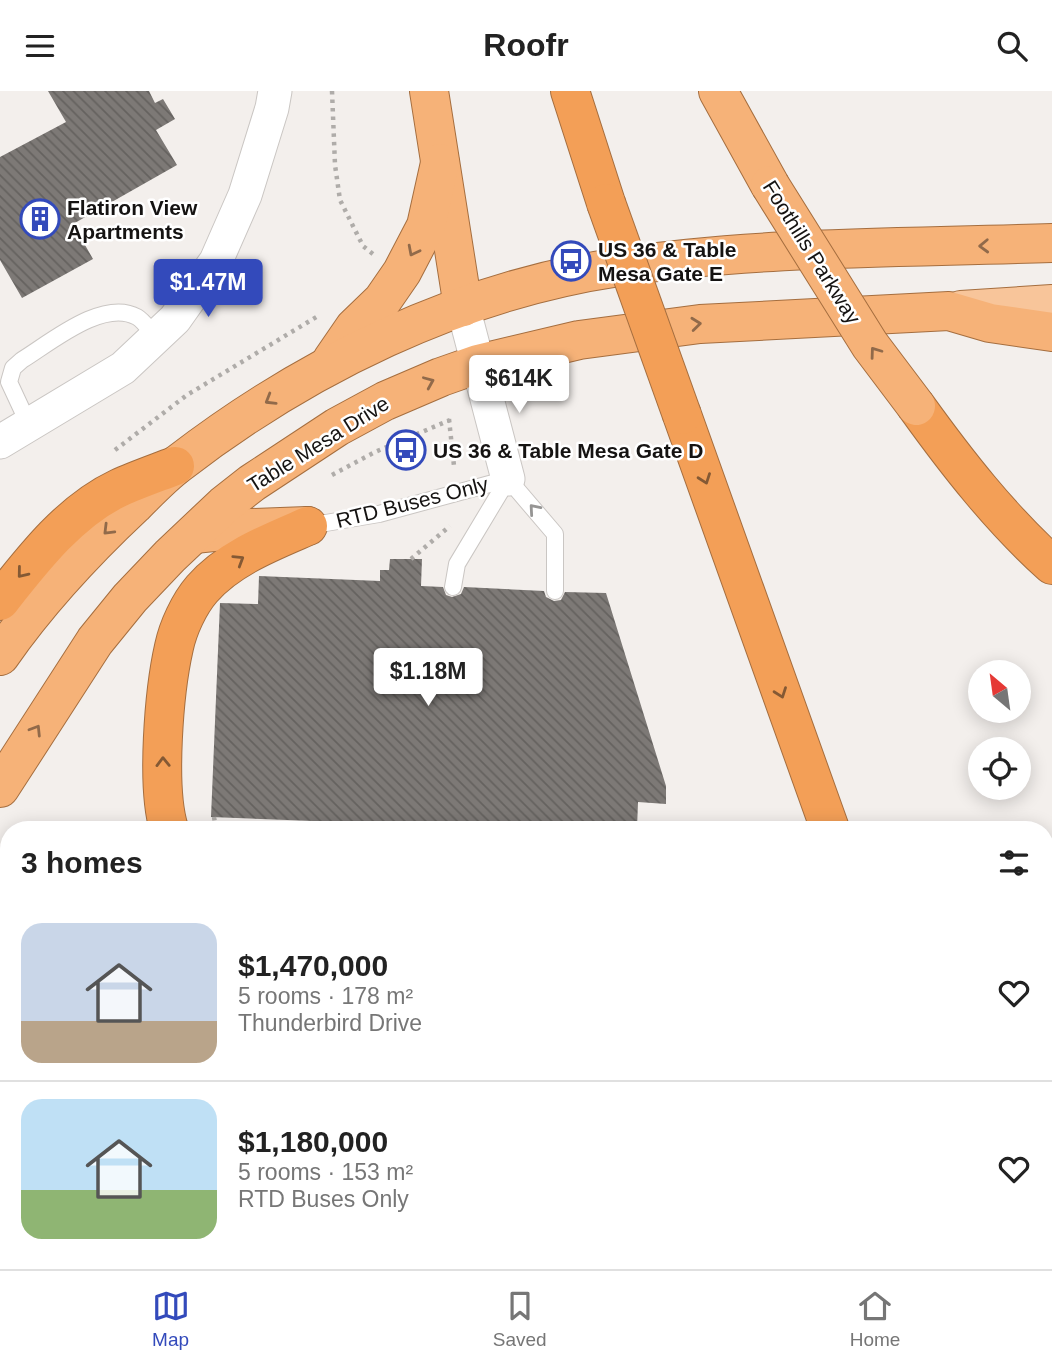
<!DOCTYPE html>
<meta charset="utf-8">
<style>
body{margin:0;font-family:Arial,sans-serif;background:#f6f6f6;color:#222;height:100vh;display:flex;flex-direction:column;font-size:26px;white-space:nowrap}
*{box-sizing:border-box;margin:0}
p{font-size:23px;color:#767676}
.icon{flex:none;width:38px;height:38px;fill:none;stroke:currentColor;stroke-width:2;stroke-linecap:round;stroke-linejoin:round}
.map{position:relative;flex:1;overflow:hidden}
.panel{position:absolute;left:0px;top:730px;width:1054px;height:450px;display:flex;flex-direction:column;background:#fff;border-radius:28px 28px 0 0;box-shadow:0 4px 18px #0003}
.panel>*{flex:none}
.needle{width:46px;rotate:331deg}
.fabs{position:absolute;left:968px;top:569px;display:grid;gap:14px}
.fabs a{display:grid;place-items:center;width:63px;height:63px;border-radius:50%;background:#fff;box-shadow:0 4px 18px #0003;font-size:35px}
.price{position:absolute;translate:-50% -60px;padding:0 16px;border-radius:7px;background:#fff;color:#222;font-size:23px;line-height:46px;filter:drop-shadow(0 2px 4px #0008)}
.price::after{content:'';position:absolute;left:50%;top:42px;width:21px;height:16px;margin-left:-10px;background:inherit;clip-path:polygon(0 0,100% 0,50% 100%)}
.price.active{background:#334abb;color:#fff}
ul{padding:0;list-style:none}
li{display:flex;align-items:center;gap:21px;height:175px;padding:0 21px}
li+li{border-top:2px solid #e0e0e0}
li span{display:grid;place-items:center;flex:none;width:196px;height:140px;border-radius:21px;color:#555}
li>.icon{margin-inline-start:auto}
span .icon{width:84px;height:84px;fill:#fffc;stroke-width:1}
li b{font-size:30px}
h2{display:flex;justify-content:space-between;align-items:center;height:84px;padding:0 21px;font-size:30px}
header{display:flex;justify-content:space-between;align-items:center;height:91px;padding:0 21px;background:#fff;font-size:32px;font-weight:700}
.menu{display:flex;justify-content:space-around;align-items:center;height:98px;border-top:2px solid #e0e0e0;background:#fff;font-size:19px;color:#767676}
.menu a{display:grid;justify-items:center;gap:4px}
.menu .active{color:#334abb}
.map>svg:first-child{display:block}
.water{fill:url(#water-ripples)}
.building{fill:url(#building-back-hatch)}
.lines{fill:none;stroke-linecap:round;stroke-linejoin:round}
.service-casing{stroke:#cac6c3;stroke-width:18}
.minor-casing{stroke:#cac6c3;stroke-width:35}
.primary-casing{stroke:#a56e3f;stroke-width:40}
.trunk-casing{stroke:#a56e3f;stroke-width:40}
.motorway-casing{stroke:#a56e3f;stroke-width:40}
.path{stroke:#afaca9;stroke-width:4.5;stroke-dasharray:3.5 5;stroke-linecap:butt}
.service{stroke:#fff;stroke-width:16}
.minor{stroke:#fff;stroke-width:33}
.primary{stroke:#f8c59a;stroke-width:38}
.trunk{stroke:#f6b278;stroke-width:38}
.motorway{stroke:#f39f57;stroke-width:38}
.trunk-bridge-casing{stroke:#a56e3f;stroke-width:40;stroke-linecap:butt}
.motorway-bridge-casing{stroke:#a56e3f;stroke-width:40;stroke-linecap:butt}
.trunk-bridge{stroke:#f6b278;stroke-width:38}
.motorway-bridge{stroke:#f39f57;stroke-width:38}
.oneway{stroke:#916a4a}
.oneway2{stroke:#845934}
.oneway3{stroke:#969594}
.labels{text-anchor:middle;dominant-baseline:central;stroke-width:5;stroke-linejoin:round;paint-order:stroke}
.poi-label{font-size:21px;font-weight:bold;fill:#151312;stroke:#fff;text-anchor:start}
.street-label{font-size:21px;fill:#151312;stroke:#fff}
</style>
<header><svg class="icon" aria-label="menu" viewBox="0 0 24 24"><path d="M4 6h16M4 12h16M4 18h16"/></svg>Roofr<svg class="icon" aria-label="search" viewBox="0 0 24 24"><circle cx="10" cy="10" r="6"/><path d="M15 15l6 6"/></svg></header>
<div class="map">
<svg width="1052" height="1178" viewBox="0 0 1052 1178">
<defs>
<pattern id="water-ripples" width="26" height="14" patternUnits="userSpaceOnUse" patternTransform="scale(1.75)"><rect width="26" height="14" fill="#fbc79e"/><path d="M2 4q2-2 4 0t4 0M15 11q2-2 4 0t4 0" fill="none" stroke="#d6aa87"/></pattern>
<pattern id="building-back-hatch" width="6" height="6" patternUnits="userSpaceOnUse" patternTransform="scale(1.75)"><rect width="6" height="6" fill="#7d7976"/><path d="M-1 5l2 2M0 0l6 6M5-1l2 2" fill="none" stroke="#65625f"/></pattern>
</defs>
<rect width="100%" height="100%" fill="#f3efec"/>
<path class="water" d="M467,1171H726L738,1178H427L434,1174Z"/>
<g class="building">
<path d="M48,0H149L155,12L163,8L175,28L156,39L177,74L73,133L93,168L22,207L0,169V66L66,31Z"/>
<path d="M390,468H422L421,495L443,496L446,504L452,506L461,503L464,496L544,500L546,506L554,510L561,509L565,501L606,502L666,695V713L638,711L637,738H524L211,726L220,512L258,513L259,485L380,490V479H389Z"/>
</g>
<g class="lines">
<g class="service-casing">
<g id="service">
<path d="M29,334L9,291L13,277L22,269C50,252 103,207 137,226C144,230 150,240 156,246"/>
<path d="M508,388L555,443V500"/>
<path d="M308,435L379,423L508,388"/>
<path d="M453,496L457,473L508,388"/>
</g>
</g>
<g class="minor-casing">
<g id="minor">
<path d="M463,216L508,388"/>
<path d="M0,351L123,277L175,228L216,170L245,104L272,17L275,0"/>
</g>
</g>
<g class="primary-casing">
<path id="primary" d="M961,219L1052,213"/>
</g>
<g class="trunk-casing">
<g id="trunk">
<path d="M429,0L463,216"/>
<path d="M718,0L770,94"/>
<path d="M332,269L354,237L382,210L402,181L426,135L440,72"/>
<path d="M194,443L252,437L307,435"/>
<path d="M0,565C39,509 85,460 134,414C148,400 162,385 178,373C305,275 458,200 619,176C760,155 909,157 1052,152"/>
<path d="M0,697L95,550L130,507L170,465L224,414L252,392L337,336L385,310L441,286L478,273L579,249L700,233L949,220L990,232L1052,241"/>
</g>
</g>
<g class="motorway-casing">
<g id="motorway">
<path d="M570,0L606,112"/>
<path d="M916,315C957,372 1000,427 1052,474"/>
<path d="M682,324L830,738"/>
<path d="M0,510C33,468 70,420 119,397C137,389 157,382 175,375"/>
<path d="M169,738C156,696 164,600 174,556C178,537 189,513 202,498C229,467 271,451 308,435"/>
<path d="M0,838L9,839"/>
<path d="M1045,860L1052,861"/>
<path d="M0,898H9"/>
<path d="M1045,934L1052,935"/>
<path d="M0,1160L9,1155"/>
<path d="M1044,1171L1050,1178"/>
<path d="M43,1178L51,1171"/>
</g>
</g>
<g class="path">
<path d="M332,0L335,74L340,109L363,155L373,163"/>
<path d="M449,328L454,375"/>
<path d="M115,359L187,304L318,225"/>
<path d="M332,384L375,361L450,329"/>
<path d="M411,468L450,435"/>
<path d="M214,726L216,738"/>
<path d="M839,1171L843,1178"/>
<path d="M222,1178L233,1171"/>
</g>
<use href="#service" class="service"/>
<use href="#minor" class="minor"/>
<use href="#primary" class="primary"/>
<use href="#trunk" class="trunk"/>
<use href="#motorway" class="motorway"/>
<g class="trunk-bridge-casing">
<path id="trunk-bridge" d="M770,94L870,254L916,315"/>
</g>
<g class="motorway-bridge-casing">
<path id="motorway-bridge" d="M606,112L682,324"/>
</g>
<use href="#trunk-bridge" class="trunk-bridge"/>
<use href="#motorway-bridge" class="motorway-bridge"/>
</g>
<defs><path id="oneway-chevron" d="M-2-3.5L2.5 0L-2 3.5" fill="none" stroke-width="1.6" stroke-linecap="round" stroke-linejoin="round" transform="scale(1.75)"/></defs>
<g class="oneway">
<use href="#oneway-chevron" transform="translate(984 155) rotate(178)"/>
<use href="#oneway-chevron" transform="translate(413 160) rotate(117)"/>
<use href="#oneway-chevron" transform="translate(696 233) rotate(-6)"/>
<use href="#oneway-chevron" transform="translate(875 261) rotate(-126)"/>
<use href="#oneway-chevron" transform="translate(429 291) rotate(-23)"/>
<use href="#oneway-chevron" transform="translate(270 309) rotate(149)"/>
<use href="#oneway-chevron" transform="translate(108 439) rotate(135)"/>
<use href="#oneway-chevron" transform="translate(36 639) rotate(-58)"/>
</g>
<g class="oneway2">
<use href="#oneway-chevron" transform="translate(705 388) rotate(70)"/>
<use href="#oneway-chevron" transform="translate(239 469) rotate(-32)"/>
<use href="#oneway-chevron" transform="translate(22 482) rotate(129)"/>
<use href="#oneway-chevron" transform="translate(781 602) rotate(70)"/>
<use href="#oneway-chevron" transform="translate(163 671) rotate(-91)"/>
</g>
<use class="oneway3" href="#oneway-chevron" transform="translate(534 418) rotate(-131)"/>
<defs>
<g id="building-ring" transform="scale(2.0125)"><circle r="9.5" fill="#fff" stroke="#334abb" stroke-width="1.5"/><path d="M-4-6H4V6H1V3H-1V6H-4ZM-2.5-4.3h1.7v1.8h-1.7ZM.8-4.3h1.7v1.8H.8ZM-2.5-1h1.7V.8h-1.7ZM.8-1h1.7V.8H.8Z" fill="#334abb"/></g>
<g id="bus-ring" transform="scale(2.0125)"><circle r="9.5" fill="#fff" stroke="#334abb" stroke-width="1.5"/><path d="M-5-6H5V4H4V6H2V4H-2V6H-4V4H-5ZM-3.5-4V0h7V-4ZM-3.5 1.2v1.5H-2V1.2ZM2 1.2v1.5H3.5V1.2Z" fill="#334abb"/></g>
</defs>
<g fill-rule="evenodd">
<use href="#building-ring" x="40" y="128"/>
<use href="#bus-ring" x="571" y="170"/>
<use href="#bus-ring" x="406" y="359"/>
</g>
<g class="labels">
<g class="poi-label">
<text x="67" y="116">Flatiron View<tspan x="67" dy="24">Apartments</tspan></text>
<text x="598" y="158">US 36 &amp; Table<tspan x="598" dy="24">Mesa Gate E</tspan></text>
<text x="433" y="359">US 36 &amp; Table Mesa Gate D</text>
</g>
<g class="street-label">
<text transform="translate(812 161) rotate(58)">Foothills Parkway</text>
<text transform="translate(318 353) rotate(-32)">Table Mesa Drive</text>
<text transform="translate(412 411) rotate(-14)">RTD Buses Only</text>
</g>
</g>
</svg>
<div class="fabs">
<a><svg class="needle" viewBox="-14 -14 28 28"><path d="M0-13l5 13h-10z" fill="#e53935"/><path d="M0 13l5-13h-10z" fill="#767676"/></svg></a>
<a><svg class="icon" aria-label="locate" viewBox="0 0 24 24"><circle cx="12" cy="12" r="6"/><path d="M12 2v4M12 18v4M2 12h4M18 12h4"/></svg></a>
</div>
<b class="price active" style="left:208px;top:228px">$1.47M</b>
<b class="price" style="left:519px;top:324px">$614K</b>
<b class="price" style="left:428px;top:617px">$1.18M</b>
<section class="panel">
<h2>3 homes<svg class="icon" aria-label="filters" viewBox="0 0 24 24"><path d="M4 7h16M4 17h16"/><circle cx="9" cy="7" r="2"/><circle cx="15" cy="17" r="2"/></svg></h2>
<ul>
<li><span style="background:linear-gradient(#c9d6e8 70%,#b9a48a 0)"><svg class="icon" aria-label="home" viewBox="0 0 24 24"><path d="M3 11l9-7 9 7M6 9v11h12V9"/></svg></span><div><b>$1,470,000</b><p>5 rooms · 178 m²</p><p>Thunderbird Drive</p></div><svg class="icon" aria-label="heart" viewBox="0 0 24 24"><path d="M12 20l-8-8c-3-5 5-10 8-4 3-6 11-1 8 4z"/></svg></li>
<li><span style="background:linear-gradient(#bfe0f5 65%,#8fb573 0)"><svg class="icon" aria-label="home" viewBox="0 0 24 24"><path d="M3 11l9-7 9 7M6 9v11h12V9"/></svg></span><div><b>$1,180,000</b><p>5 rooms · 153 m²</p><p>RTD Buses Only</p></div><svg class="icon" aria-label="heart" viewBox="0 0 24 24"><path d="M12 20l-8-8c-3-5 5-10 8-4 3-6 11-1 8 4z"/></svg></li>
</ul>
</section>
</div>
<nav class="menu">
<a class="active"><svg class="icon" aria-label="map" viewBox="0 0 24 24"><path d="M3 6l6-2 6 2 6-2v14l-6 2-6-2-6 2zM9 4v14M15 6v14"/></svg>Map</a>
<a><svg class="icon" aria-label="saved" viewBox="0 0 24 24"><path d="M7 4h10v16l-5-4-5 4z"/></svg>Saved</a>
<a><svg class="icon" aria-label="home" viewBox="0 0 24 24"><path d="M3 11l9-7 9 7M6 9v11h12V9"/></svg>Home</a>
</nav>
